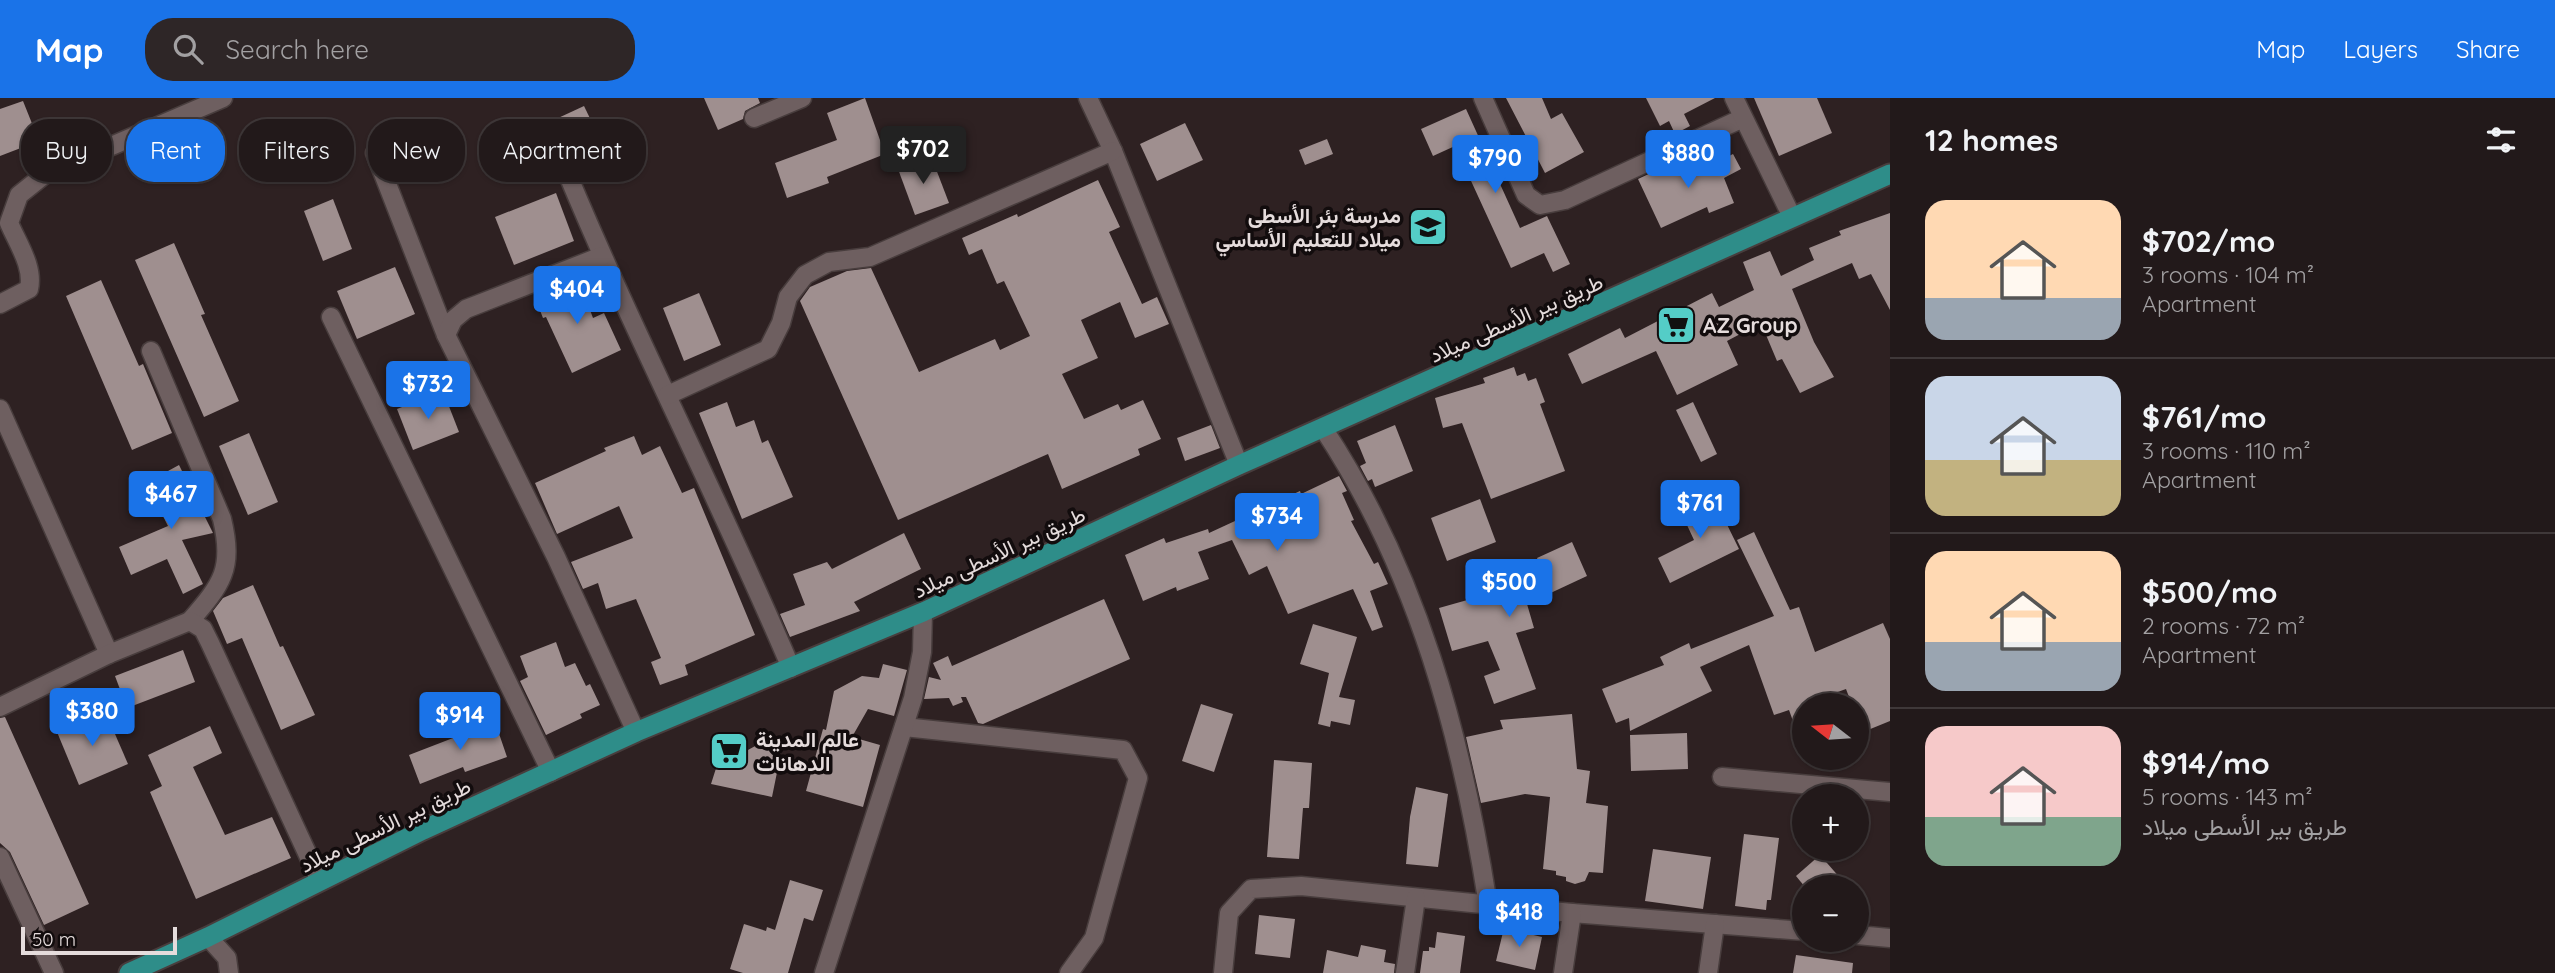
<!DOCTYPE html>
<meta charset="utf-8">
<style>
body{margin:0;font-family:Quicksand,Vazirmatn,sans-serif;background:#2e2627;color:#f1f3f6;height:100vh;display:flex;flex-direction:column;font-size:26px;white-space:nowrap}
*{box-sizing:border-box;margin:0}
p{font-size:23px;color:#a2a0a2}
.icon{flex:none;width:38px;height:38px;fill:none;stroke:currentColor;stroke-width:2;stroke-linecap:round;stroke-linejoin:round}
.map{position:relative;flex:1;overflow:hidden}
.side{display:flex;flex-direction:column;background:#22191a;width:665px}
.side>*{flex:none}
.top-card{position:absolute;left:21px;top:21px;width:665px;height:63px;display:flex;gap:14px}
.needle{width:46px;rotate:287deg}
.tools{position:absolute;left:1792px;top:595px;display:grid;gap:14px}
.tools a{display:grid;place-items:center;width:77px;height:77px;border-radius:50%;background:#22191a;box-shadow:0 2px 5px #0004,0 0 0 2px #3f3839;font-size:35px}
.scale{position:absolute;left:21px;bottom:18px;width:156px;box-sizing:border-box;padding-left:7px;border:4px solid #e5dcdc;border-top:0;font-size:19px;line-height:24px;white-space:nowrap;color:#e5dcdc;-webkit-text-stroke:5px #120c0d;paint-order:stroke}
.price{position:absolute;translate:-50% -60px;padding:0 16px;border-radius:7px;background:#1a73e8;color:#fff;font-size:23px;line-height:46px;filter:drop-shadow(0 2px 4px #0008)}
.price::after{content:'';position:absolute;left:50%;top:42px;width:21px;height:16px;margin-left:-10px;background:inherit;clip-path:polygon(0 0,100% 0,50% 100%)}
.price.active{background:#222;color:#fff}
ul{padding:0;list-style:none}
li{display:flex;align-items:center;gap:21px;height:175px;padding:0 35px}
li+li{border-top:2px solid #3f3839}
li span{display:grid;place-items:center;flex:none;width:196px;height:140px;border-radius:21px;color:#555}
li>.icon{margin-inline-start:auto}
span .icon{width:84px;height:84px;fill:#fffc;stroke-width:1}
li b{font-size:30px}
h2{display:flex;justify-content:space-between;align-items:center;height:84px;padding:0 35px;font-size:30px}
.pill{padding:0 24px;border-radius:28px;background:#22191a;box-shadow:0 2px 5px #0004,0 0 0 2px #3f3839;font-size:24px;line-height:63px}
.pill.active{background:#1a73e8;color:#fff}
header{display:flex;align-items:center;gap:42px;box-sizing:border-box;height:98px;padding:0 35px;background:#1a73e8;color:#fff}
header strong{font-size:33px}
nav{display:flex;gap:38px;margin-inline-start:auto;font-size:24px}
.search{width:490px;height:63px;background:#2e2627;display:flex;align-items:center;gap:18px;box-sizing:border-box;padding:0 24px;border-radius:28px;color:#a2a0a2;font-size:26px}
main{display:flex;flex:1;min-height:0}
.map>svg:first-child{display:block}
.building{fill:#9f8f8f}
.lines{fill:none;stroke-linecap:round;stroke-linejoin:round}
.minor-casing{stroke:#483d3d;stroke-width:21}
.primary-casing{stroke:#483d3d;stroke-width:23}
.minor{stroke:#6e5f60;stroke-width:18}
.primary{stroke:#2e8d89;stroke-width:19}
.labels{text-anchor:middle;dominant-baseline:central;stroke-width:7;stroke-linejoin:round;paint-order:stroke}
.poi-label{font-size:21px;font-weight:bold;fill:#e5dcdc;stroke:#120c0d;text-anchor:start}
.street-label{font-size:21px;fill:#e5dcdc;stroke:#120c0d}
</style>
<header>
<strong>Map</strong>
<div class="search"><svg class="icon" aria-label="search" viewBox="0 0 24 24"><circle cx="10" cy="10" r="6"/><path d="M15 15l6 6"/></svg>Search here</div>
<nav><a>Map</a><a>Layers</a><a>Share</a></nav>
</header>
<main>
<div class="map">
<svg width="1890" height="875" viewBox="0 0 1890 875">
<rect width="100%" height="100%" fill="#2e2122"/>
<g class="building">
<path d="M704,0H758L760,5L745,13L743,21L718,32Z"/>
<path d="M865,0L885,56L827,79L829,85L787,100L775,65L837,42L827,15Z"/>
<path d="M1506,0H1542L1551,21L1562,15L1584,54L1545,75Z"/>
<path d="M1646,0H1715L1684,16L1690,28L1675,36L1669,23L1660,28Z"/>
<path d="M1754,0H1817L1832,35L1779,58Z"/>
<path d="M23,3L39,43L0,58V11Z"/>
<path d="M584,8L601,43L573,57L556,21Z"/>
<path d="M1466,11L1520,130L1547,118L1570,166L1553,174L1544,155L1511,170L1455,48L1433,58L1421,31Z"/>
<path d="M1185,25L1203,62L1157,83L1140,46Z"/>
<path d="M1327,41L1333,56L1305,67L1299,52Z"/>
<path d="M1733,56L1741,71L1724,80L1734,105L1709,115L1707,109L1661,130L1638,81L1683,60L1691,77Z"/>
<path d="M931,58L949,105L915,117L898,71Z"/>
<path d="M1098,82L1120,129L1109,134L1142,206L1157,199L1169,226L1135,240L1120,204L1081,222L1098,260L1062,276L1084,321L1118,306L1121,312L1143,302L1161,341L1138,351L1140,357L1062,391L1048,356L898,422L800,203L810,189L847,173L871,170L919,274L995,241L1000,252L1030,238L1004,183L997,186L982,151L969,157L962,140L1017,116L1018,119Z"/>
<path d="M556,95L574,143L514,167L495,119Z"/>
<path d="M333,101L352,151L323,163L304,113Z"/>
<path d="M1890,115V212L1871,176L1859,181L1852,165L1792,191L1814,244L1834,279L1800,295L1782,261L1777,263L1761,225L1727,243L1738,267L1677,297L1656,253L1582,286L1568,256L1620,230L1625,240L1712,195L1719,209L1754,192L1743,164L1770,153L1781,178L1814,162L1809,150L1841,137L1839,133Z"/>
<path d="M174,145L205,216L201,217L239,303L204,319L135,162Z"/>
<path d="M395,169L415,216L357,241L337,193Z"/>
<path d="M578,180L593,220L604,215L621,252L572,275L546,219L543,220L534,197Z"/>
<path d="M101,182L139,268L143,266L172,335L132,352L66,198Z"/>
<path d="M699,195L721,247L684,263L663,210Z"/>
<path d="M1514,269L1517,278L1525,275L1528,283L1536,280L1545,304L1540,306L1565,373L1491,401L1462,325L1443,330L1435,300L1485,285L1483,280Z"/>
<path d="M443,293L459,334L413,352L397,311Z"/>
<path d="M727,304L736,329L754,322L762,345L768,342L793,399L742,421L699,315Z"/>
<path d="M1693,304L1717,356L1701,364L1676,312Z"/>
<path d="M1211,327L1220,350L1185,363L1177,340Z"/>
<path d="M1395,327L1413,373L1375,389L1372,381L1368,383L1360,368L1366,365L1357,343Z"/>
<path d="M249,335L278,404L248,417L219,348Z"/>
<path d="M634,338L642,357L660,348L682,395L694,390L755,537L685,567L688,577L660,587L651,564L661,560L636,501L606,511L598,485L583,491L571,464L633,440L619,408L557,436L535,385L606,353L604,350Z"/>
<path d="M179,367L213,435L182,442L203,486L183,496L167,461L131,477L119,449L168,428L146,385Z"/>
<path d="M1339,378L1347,393L1342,395L1354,422L1351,423L1374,466L1378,464L1388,486L1370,493L1383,529L1372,533L1353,491L1288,516L1267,468L1249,477L1232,442L1198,454L1209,481L1177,493L1176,489L1143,503L1125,457L1164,440L1166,445L1208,431L1209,435L1300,393L1301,396Z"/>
<path d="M1712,396L1739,451L1670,485L1658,460L1694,442L1680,412Z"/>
<path d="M1480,401L1496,444L1447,463L1431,420Z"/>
<path d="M1754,434L1790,512L1799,509L1815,554L1883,525L1890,541V623L1863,634L1857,618V607H1852L1846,591L1804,606V647L1802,648L1789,612L1774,617L1749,547L1700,569L1712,593L1630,633L1629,620L1616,625L1602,591L1664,567L1660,559L1689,545L1691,551L1774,518L1737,442Z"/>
<path d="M904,435L921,471L854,504L860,513L790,539L780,516L805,507L793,476L827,464L832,471Z"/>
<path d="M1572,444L1587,478L1527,506L1534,530L1516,535L1536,591L1494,606L1484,578L1500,572L1488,543L1452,553L1439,510L1478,499L1474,486L1506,476L1510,489L1543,474L1537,460Z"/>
<path d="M253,487L280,549L283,548L315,617L281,632L242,540L227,546L213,513L223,500Z"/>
<path d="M1104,501L1130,561L983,626L978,625L966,599H961L963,604L953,608L949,600L924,601L929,579L941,582L933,565L948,558L952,568Z"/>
<path d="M1313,526L1357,539L1339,599L1355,602L1350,627L1331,623L1330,629L1318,626L1329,575L1300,566Z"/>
<path d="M556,544L565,569L575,565L586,588L590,586L600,607L580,616L582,620L546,637L520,583L528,579L520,558Z"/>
<path d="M183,552L195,584L127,610L115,578Z"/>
<path d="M883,566L907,572L894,618L868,611L852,639L880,647L863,709L806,693L823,631L826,632L834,593L862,578L879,580Z"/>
<path d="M1201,606L1233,616L1214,674L1182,663Z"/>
<path d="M105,613L128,666L79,687L57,634Z"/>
<path d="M1572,616L1577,671L1590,673L1586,705L1608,708L1603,775L1589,774L1585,783L1575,786L1566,783V779L1556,777V773L1543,771L1550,699L1525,696L1481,705L1466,639L1503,631L1500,622Z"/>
<path d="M5,619L89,806L44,827L10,754L0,745V620Z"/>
<path d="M494,621L507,659L465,674L463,669L420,686L409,657L453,640L452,636Z"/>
<path d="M210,628L222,655L193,669L225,737L272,719L291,760L196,801L150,694L162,688L148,657Z"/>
<path d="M1687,635L1688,671L1631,673L1630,637Z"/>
<path d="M770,640L783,645L772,699L711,686L718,664L735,659Z"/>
<path d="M1274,662L1312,665L1309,710H1303L1299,761L1267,759Z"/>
<path d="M1416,689L1448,696L1438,769L1406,766L1410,719Z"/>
<path d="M1744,736L1779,740L1771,802H1767L1766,812L1735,808Z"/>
<path d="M1653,751L1711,759L1703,811L1645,803Z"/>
<path d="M1820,757L1848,789H1805L1796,778Z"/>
<path d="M790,782L823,792L813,823L804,820L788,875H743L730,871L744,826L766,833L767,829L775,832Z"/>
<path d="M1259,817L1295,821L1290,860L1255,856Z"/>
<path d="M1504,830L1542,839L1535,872L1496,863Z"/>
<path d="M1437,834L1465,838L1460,875H1420L1423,853H1429V849L1435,850Z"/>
<path d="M1361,847L1386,852L1384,864L1395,866L1394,875H1323L1327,852L1358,859Z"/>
<path d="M1796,857L1853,865L1852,875H1793Z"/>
</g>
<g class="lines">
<g class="minor-casing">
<g id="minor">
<path d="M1088,0L1113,53L1239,367"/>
<path d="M1483,0L1526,97L1540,107L1565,102L1743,20"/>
<path d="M1734,0L1792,119"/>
<path d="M754,20L802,0"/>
<path d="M554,43C626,222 716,393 791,570"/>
<path d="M375,55L446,237L556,459L636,634"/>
<path d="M0,206L29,191C34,169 18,146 9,125L19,97L44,77L223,0"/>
<path d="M331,219L551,674"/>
<path d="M446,237L453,222L466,211L602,158"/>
<path d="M151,253L222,421C234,471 222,486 190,523"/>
<path d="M668,297L768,251L781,225L788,199L805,177L829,164L870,159L1113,53"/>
<path d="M0,311L109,556"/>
<path d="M1323,330C1418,474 1462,639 1488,807"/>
<path d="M0,609L109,556L190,523L203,531L210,545L320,783"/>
<path d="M904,629L1123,652L1138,680L1094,840L1069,875"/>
<path d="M1722,679L1890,694"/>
<path d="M0,759L54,875"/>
<path d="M1857,837L1890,840"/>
<path d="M208,839L227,860L229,875"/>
<path d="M824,875L913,600L922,554L923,514"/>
<path d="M1223,875L1229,815L1251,791L1301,788L1572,815L1804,833"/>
<path d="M1405,875L1416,800"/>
<path d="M1563,875L1572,815"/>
<path d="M1708,875L1715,826"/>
</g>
</g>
<g class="primary-casing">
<path id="primary" d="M129,875L208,839L423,732L636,634L923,514L1239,367L1890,76"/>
</g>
<use href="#minor" class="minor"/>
<use href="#primary" class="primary"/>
</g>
<defs>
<g id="school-square" transform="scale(2.0125)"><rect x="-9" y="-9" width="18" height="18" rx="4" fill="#54cdc7" stroke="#120c0d"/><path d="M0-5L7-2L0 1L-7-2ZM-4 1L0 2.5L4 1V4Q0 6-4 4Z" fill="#111"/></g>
<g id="supermarket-square" transform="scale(2.0125)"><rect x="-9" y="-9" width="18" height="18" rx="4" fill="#54cdc7" stroke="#120c0d"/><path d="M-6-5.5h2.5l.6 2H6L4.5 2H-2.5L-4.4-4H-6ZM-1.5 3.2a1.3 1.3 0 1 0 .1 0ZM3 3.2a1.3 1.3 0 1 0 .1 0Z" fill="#111"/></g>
</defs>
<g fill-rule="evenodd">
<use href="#school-square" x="1428" y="129"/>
<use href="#supermarket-square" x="1676" y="227"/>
<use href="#supermarket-square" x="729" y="653"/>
</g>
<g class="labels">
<g class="poi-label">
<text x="1401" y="117" text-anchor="end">مدرسة بئر الأسطى<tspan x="1401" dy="24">ميلاد للتعليم الأساسي</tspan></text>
<text x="1703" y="227">AZ Group</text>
<text x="756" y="641">عالم المدينة<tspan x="756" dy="24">الدهانات</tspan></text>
</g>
<g class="street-label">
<text transform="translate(1516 220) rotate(-24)">طريق بير الأسطى ميلاد</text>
<text transform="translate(999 454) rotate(-25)">طريق بير الأسطى ميلاد</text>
<text transform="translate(385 727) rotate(-26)">طريق بير الأسطى ميلاد</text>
</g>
</g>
</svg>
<div class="tools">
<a><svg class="needle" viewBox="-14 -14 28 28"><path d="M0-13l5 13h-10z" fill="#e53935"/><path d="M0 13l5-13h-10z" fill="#a2a0a2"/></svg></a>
<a>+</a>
<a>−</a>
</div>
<div class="scale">50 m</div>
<b class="price active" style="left:923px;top:88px">$702</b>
<b class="price" style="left:1688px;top:92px">$880</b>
<b class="price" style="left:1495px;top:97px">$790</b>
<b class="price" style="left:577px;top:228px">$404</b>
<b class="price" style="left:428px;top:323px">$732</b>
<b class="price" style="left:171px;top:433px">$467</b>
<b class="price" style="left:1700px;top:442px">$761</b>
<b class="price" style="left:1277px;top:455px">$734</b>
<b class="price" style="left:1509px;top:521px">$500</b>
<b class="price" style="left:92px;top:650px">$380</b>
<b class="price" style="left:460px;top:654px">$914</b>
<b class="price" style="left:1519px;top:851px">$418</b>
<div class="top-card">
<a class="pill">Buy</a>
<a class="pill active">Rent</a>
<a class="pill">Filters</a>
<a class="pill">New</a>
<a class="pill">Apartment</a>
</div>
</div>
<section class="side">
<h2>12 homes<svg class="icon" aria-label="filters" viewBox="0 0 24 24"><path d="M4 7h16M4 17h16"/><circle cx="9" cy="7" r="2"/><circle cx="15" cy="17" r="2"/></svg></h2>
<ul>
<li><span style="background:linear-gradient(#ffd9b3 70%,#9aa5b1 0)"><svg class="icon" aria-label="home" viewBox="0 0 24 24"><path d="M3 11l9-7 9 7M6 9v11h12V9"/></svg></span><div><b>$702/mo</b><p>3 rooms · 104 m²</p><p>Apartment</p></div></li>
<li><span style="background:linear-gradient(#c9d6e8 60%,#c2b280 0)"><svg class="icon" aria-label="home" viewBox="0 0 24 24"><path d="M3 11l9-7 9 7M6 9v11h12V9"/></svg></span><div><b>$761/mo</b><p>3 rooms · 110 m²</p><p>Apartment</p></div></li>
<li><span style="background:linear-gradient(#ffd9b3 65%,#9aa5b1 0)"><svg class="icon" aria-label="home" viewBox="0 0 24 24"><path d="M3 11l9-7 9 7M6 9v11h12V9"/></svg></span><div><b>$500/mo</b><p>2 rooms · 72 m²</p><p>Apartment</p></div></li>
<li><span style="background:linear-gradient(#f6c9c9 65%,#7fa58c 0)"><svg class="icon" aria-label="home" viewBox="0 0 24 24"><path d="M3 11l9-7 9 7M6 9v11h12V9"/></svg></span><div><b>$914/mo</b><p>5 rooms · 143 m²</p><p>طريق بير الأسطى ميلاد</p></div></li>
</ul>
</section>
</main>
